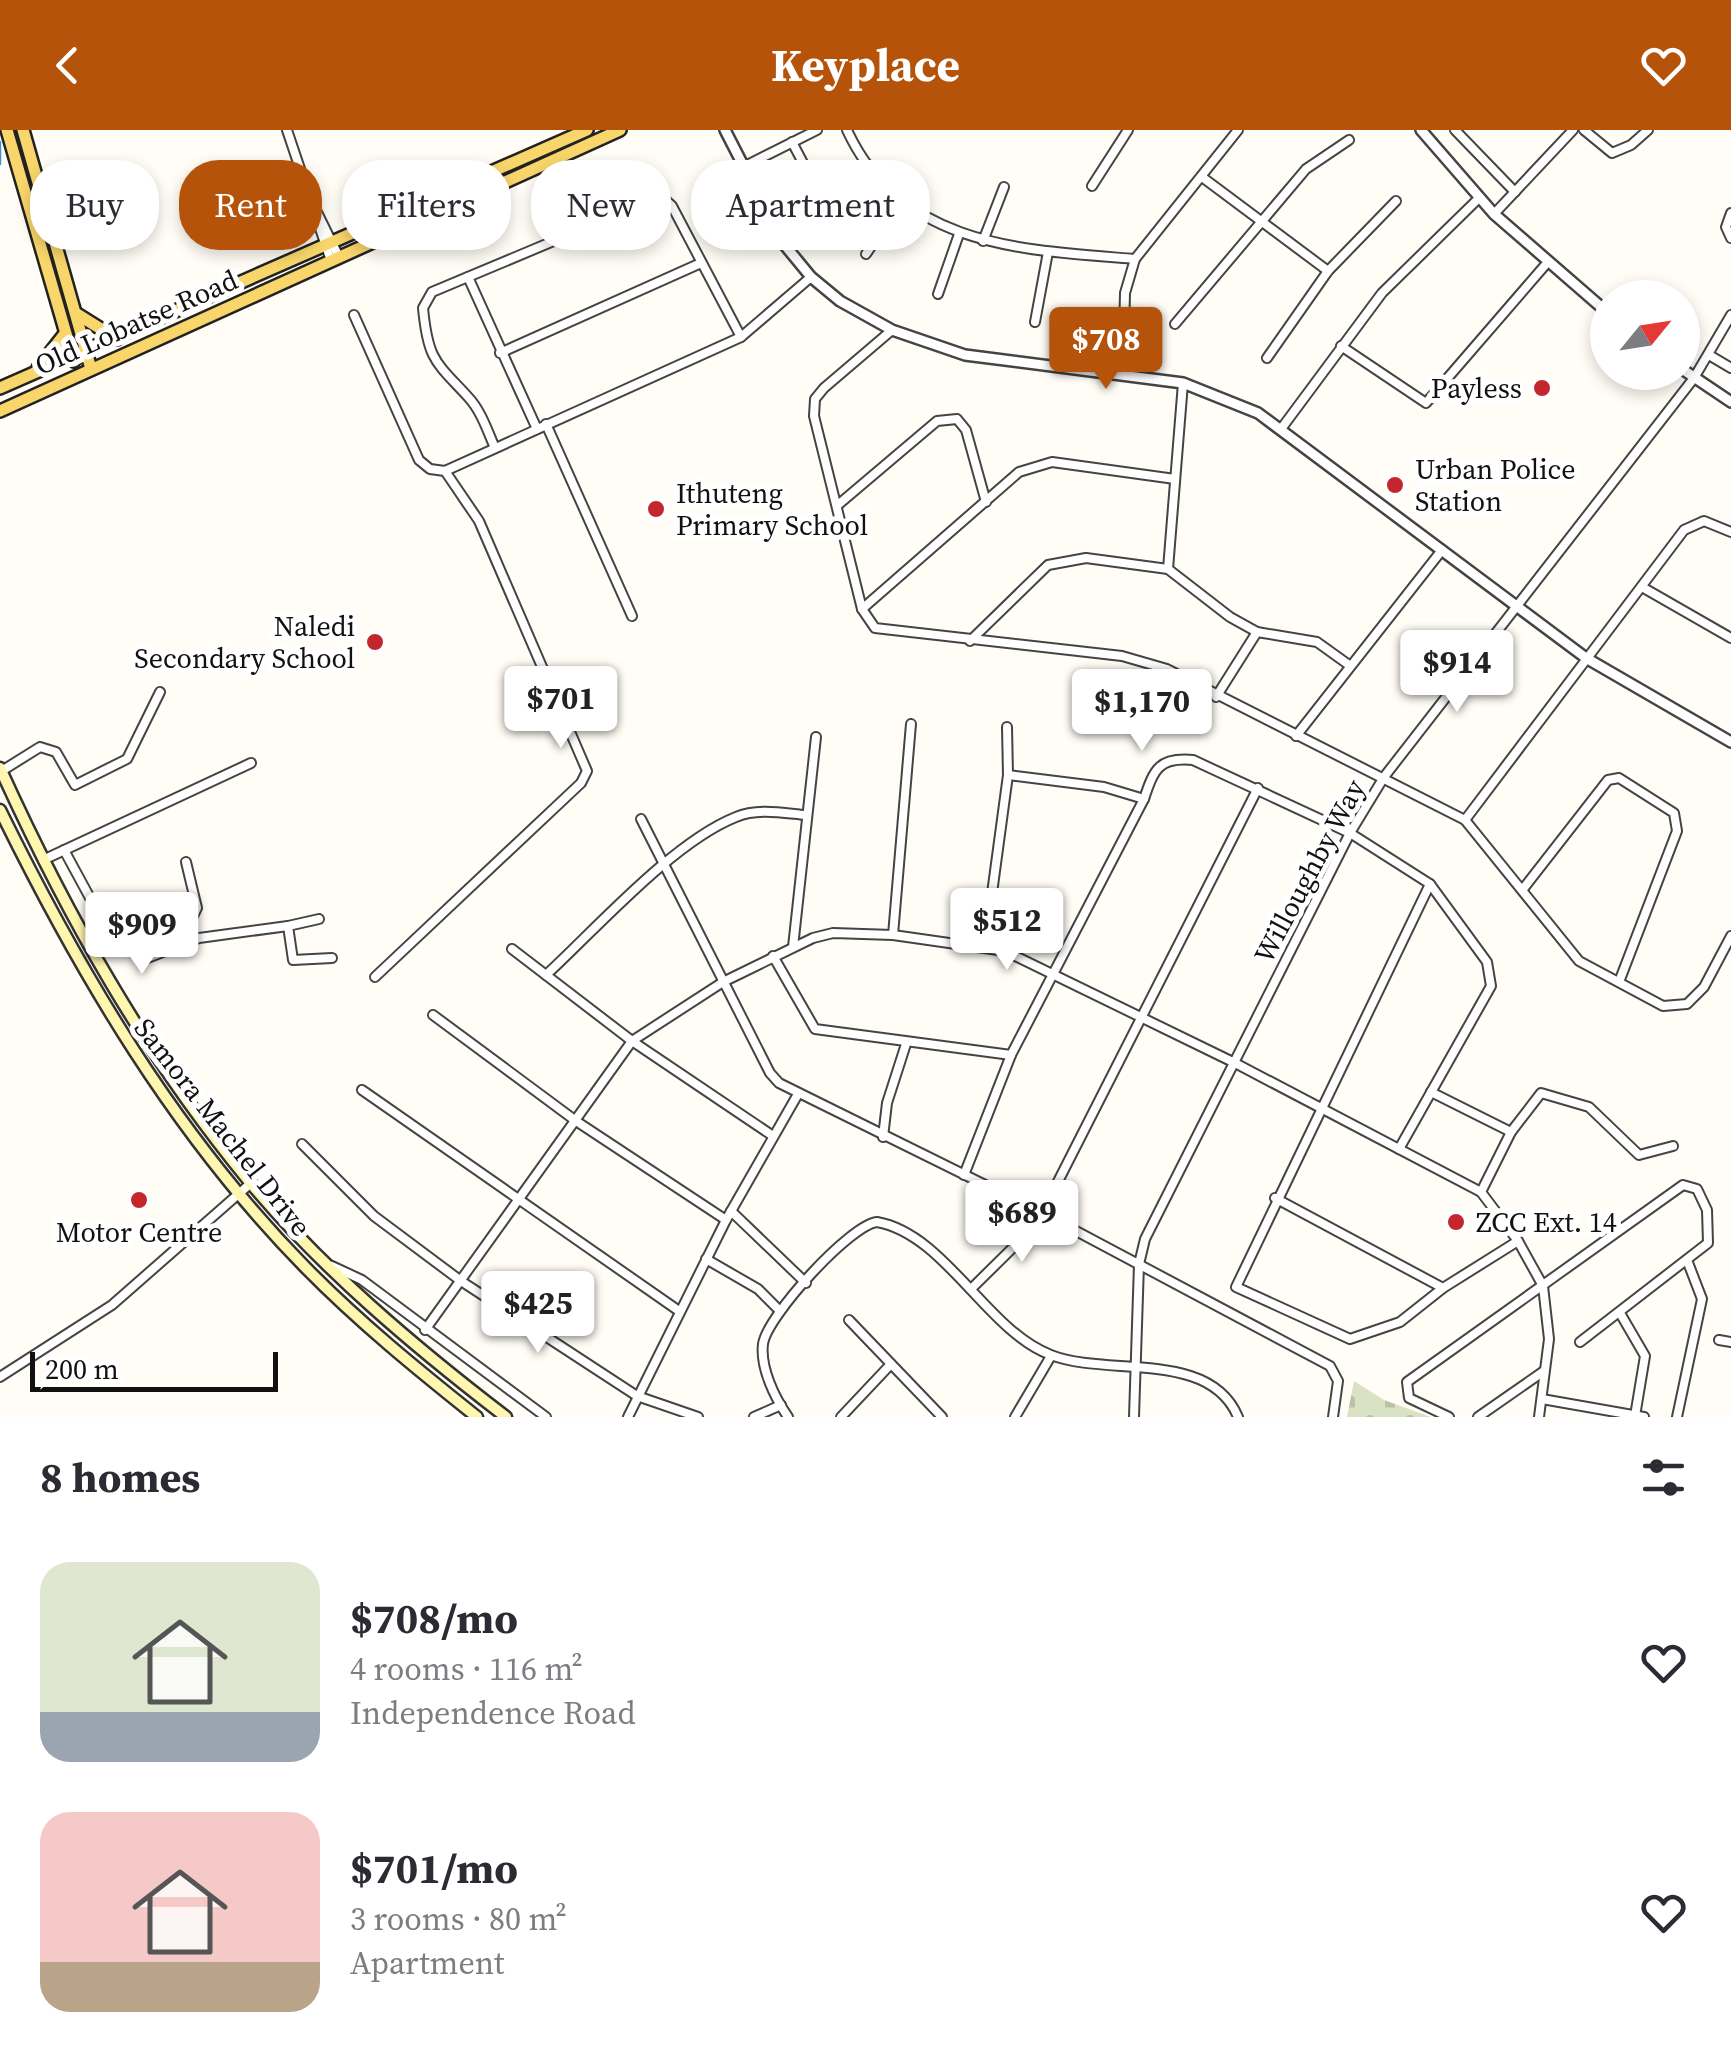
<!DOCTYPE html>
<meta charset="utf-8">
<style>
body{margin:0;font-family:"Source Serif 4",serif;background:#f7f7f7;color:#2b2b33;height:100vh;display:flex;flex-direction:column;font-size:38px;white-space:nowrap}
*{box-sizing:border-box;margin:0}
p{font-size:32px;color:#7c7c81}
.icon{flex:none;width:55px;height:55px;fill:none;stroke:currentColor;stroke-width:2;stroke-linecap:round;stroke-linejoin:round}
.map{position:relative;height:1287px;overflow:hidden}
.sheet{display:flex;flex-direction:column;background:#fff;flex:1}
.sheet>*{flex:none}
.top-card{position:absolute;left:30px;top:30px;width:1000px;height:90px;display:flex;gap:20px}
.needle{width:65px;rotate:60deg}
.tools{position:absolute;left:1590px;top:150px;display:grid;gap:20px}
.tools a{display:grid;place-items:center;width:110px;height:110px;border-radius:50%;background:#fff;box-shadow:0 5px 15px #0003;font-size:50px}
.scale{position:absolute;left:30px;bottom:25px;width:248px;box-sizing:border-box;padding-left:10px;border:5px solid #111;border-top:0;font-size:28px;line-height:35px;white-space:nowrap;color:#111;-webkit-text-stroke:8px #fff;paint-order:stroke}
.price{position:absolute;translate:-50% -85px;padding:0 22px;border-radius:10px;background:#fff;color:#222;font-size:32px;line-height:65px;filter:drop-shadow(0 2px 5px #0008)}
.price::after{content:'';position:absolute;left:50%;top:60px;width:30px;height:22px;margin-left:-15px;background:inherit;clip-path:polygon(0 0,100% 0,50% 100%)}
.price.on{background:#b45309;color:#fff}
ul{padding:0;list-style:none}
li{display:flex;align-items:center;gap:30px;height:250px;padding:0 40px}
li span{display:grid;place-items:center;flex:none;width:280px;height:200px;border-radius:30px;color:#555}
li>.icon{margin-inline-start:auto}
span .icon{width:120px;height:120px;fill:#fffc;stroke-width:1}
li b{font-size:42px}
h2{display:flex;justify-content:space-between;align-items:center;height:120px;padding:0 40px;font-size:42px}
.chip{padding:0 35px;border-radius:40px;background:#fff;box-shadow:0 5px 15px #0003;font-size:35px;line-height:90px}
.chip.on{background:#b45309;color:#fff}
header{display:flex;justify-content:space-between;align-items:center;height:130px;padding:0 40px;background:#b45309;color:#fff;font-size:45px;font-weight:700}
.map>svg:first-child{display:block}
.cemetery{fill:url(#cemetery-stones)}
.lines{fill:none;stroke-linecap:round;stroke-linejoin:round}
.stream{stroke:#3f96cf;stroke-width:2.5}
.minor-casing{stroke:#444;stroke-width:12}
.tertiary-casing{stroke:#444;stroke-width:14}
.secondary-casing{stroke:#333;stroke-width:15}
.primary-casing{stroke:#222;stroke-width:16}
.minor{stroke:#fff;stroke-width:8}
.tertiary{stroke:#fff;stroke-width:9}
.secondary{stroke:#fff6b0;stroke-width:10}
.primary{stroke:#f9d66b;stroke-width:11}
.poi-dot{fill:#c4262e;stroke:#fff;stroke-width:4}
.labels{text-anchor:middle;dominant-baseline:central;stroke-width:10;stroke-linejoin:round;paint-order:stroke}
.street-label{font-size:28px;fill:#111;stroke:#fff}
.poi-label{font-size:28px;fill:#111;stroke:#fff;text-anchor:start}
</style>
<header><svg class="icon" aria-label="back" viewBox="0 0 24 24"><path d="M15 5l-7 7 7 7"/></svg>Keyplace<svg class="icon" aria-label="heart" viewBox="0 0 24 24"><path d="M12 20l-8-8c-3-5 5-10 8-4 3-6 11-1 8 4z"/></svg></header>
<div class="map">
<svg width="1731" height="1287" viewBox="0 0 1731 1287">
<defs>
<pattern id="cemetery-stones" width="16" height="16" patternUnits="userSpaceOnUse" patternTransform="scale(2.5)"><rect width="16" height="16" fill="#d9e3c4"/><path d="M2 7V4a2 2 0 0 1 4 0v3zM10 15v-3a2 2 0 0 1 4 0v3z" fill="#b9c2a7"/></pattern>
</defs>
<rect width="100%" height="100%" fill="#fffdf5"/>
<path class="cemetery" d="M1354,1251L1384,1270L1431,1287H1347Z"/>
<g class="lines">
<path class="stream" d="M0,12V34"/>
<g class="minor-casing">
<g id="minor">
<path d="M287,0L331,131"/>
<path d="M847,0C901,117 1022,120 1135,129"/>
<path d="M1455,0L1515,62"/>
<path d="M1584,0L1612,23L1631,15L1648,0"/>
<path d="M792,12L813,52"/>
<path d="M745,36L817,0"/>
<path d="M1202,47L1328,141"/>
<path d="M1092,56L1128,0"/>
<path d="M310,68L339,127"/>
<path d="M1731,83L1726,97L1731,108"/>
<path d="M1494,84L1573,0"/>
<path d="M983,111L1004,57"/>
<path d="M866,124L901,72"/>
<path d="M468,147L537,299"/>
<path d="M938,164L959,104"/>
<path d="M354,185L419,330L430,339L445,341L741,207L811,147"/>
<path d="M1035,192L1048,122"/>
<path d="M1175,194L1306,39L1349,10"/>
<path d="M892,200L824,258L815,269L814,286L862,479L875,498L1122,526L1167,539L1465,690L1579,831L1663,876L1687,874L1704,857L1731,806"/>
<path d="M1341,216L1426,273L1547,133"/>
<path d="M500,223L701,133"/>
<path d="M1709,225L1731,238"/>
<path d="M1267,228L1328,141L1396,71"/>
<path d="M1123,244L1125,163L1135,129L1238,0"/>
<path d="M546,294L632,486"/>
<path d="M1281,299L1382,163L1479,68"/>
<path d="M495,318C488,302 481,281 469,268C436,232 428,231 423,178L432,162L661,66L672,76L741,207"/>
<path d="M839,374L937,291L957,289L966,300L986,372"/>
<path d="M1168,439L1183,253"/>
<path d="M1642,457L1731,508"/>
<path d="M862,479L1019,342L1052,332L1175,349"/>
<path d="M970,511L1048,435L1086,428L1168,439L1230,487L1257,502L1317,512L1349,535"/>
<path d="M1216,567L1257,502"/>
<path d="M1296,606L1442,420"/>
<path d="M0,642L40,617L56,622L75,655L127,629L160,562"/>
<path d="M1008,645L1104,657L1144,669"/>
<path d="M641,689L770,943L779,953L1046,1085L1330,1236L1338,1251L1333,1287"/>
<path d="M1465,690L1684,400L1704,391L1731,402"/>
<path d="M64,720L96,779L145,829L199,808L288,796"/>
<path d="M43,730L251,633"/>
<path d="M1430,754L1236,1157L1350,1209L1400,1192L1443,1158"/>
<path d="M1523,759L1608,650L1619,648L1674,683L1677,701L1619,852"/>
<path d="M319,789L288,796L293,830L332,828"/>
<path d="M893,805L911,594"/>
<path d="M180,813L197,778L186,732"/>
<path d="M985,815L1008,645L1007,597"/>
<path d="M793,817L816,607"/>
<path d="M512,819L632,911L773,1006"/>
<path d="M773,826L815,899L1011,925"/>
<path d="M546,845C597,798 673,712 736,687C757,678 783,683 805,685"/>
<path d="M375,847L581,653L587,641L479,391L445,341"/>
<path d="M433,885L576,991L726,1090"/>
<path d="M362,960L679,1181"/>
<path d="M1431,962L1511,1002"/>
<path d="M883,1007L887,973L906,914"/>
<path d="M302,1014L374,1086L461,1151L637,1266L698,1287"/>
<path d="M964,1045L1011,925L1144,669C1154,639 1159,627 1193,630L1350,703L1430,754L1487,832L1491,856L1399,1019"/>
<path d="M1481,1062L1511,1002L1541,963L1589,977L1639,1025L1673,1016"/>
<path d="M1275,1068L1443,1158L1518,1111"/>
<path d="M731,1081L806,1153"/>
<path d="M1042,1083L1258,658"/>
<path d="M706,1129L758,1159L780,1181"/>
<path d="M332,1136L362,1150L546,1287"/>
<path d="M971,1159L1046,1085"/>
<path d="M1620,1183L1645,1226L1635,1286"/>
<path d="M849,1190L942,1287"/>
<path d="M425,1200L632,911L723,852L813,808L833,803L893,805L1005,821L1235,933L1481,1062L1518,1111L1543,1156L1549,1209L1539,1287"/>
<path d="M1719,1210L1731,1212"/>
<path d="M0,1247L112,1175L251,1053"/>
<path d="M1542,1269L1644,1287"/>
<path d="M628,1287L726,1090L798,964"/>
<path d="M754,1287L781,1275"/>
<path d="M788,1287C775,1268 760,1238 763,1214C767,1186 850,1095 877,1092C945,1104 987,1201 1051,1225C1107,1247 1210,1219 1238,1287"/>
<path d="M841,1287L891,1234"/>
<path d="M1015,1287L1051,1226"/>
<path d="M1134,1287L1139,1134L1145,1109L1350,703L1384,647L1694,248L1731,185"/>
<path d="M1449,1287L1409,1268L1407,1252L1683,1055L1697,1059L1707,1080L1708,1113L1580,1212"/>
<path d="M1478,1287L1544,1241"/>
<path d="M1677,1287L1702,1169L1687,1130"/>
</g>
</g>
<g class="tertiary-casing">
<g id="tertiary">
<path d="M725,0L783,113L811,147L840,171L892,200L965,225L1183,253L1258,283L1586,528L1731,612"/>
<path d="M1421,0L1494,84L1608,183"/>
<path d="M1682,239L1731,272"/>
</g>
</g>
<g class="secondary-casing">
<g id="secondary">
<path d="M0,638C67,786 146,926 249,1051C322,1139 416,1218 506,1287"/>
<path d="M0,680C81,845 176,1006 306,1138C359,1192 418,1240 477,1287"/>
</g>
</g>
<g class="primary-casing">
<g id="primary">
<path d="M7,0L74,231"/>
<path d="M23,0L91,239"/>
<path d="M77,184L117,209"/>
<path d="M38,238L64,205"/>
<path d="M0,258L587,0"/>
<path d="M0,281L620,0"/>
</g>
</g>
<use href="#minor" class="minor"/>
<use href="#tertiary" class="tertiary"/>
<use href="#secondary" class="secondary"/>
<use href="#primary" class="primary"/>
</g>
<g class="poi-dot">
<circle cx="1542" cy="258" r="10"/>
<circle cx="1395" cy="355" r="10"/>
<circle cx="656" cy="379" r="10"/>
<circle cx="375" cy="512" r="10"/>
<circle cx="139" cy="1070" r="10"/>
<circle cx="1456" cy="1092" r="10"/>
</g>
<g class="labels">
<g class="street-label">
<text transform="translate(136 192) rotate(-24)">Old Lobatse Road</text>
<text transform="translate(1309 741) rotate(-62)">Willoughby Way</text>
<text transform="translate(223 997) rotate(52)">Samora Machel Drive</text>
</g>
<g class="poi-label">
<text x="1522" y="258" text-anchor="end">Payless</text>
<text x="1415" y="339">Urban Police<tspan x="1415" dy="32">Station</tspan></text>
<text x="676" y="363">Ithuteng<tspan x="676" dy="32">Primary School</tspan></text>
<text x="355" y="496" text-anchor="end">Naledi<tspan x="355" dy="32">Secondary School</tspan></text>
<text x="1476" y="1092">ZCC Ext. 14</text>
<text x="139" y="1102" text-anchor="middle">Motor Centre</text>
</g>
</g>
</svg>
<div class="tools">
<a><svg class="needle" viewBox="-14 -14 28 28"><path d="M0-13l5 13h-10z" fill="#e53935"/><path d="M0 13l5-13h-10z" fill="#7c7c81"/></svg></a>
</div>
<div class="scale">200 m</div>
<b class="price on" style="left:1106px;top:262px">$708</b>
<b class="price" style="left:1457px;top:585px">$914</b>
<b class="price" style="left:561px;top:621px">$701</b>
<b class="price" style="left:1142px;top:624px">$1,170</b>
<b class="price" style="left:1007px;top:843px">$512</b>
<b class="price" style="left:142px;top:847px">$909</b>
<b class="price" style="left:1022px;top:1135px">$689</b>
<b class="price" style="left:538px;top:1226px">$425</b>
<div class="top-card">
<a class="chip">Buy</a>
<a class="chip on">Rent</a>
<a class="chip">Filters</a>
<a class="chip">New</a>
<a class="chip">Apartment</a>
</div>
</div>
<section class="sheet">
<h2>8 homes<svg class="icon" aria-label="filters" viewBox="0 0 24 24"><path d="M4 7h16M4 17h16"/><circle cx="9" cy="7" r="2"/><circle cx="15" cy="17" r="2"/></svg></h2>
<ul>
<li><span style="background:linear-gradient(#dfe7d0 75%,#9aa5b1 0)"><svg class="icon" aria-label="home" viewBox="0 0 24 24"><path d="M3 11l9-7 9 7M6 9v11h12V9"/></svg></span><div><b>$708/mo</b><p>4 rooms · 116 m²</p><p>Independence Road</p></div><svg class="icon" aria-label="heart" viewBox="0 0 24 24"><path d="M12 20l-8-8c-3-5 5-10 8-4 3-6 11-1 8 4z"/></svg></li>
<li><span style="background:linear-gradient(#f6c9c9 75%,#b9a48a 0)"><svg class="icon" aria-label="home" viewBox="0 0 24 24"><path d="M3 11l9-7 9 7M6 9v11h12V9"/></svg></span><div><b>$701/mo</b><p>3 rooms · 80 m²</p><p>Apartment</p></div><svg class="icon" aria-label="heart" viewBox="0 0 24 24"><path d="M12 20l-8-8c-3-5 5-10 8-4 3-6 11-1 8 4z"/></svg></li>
</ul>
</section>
